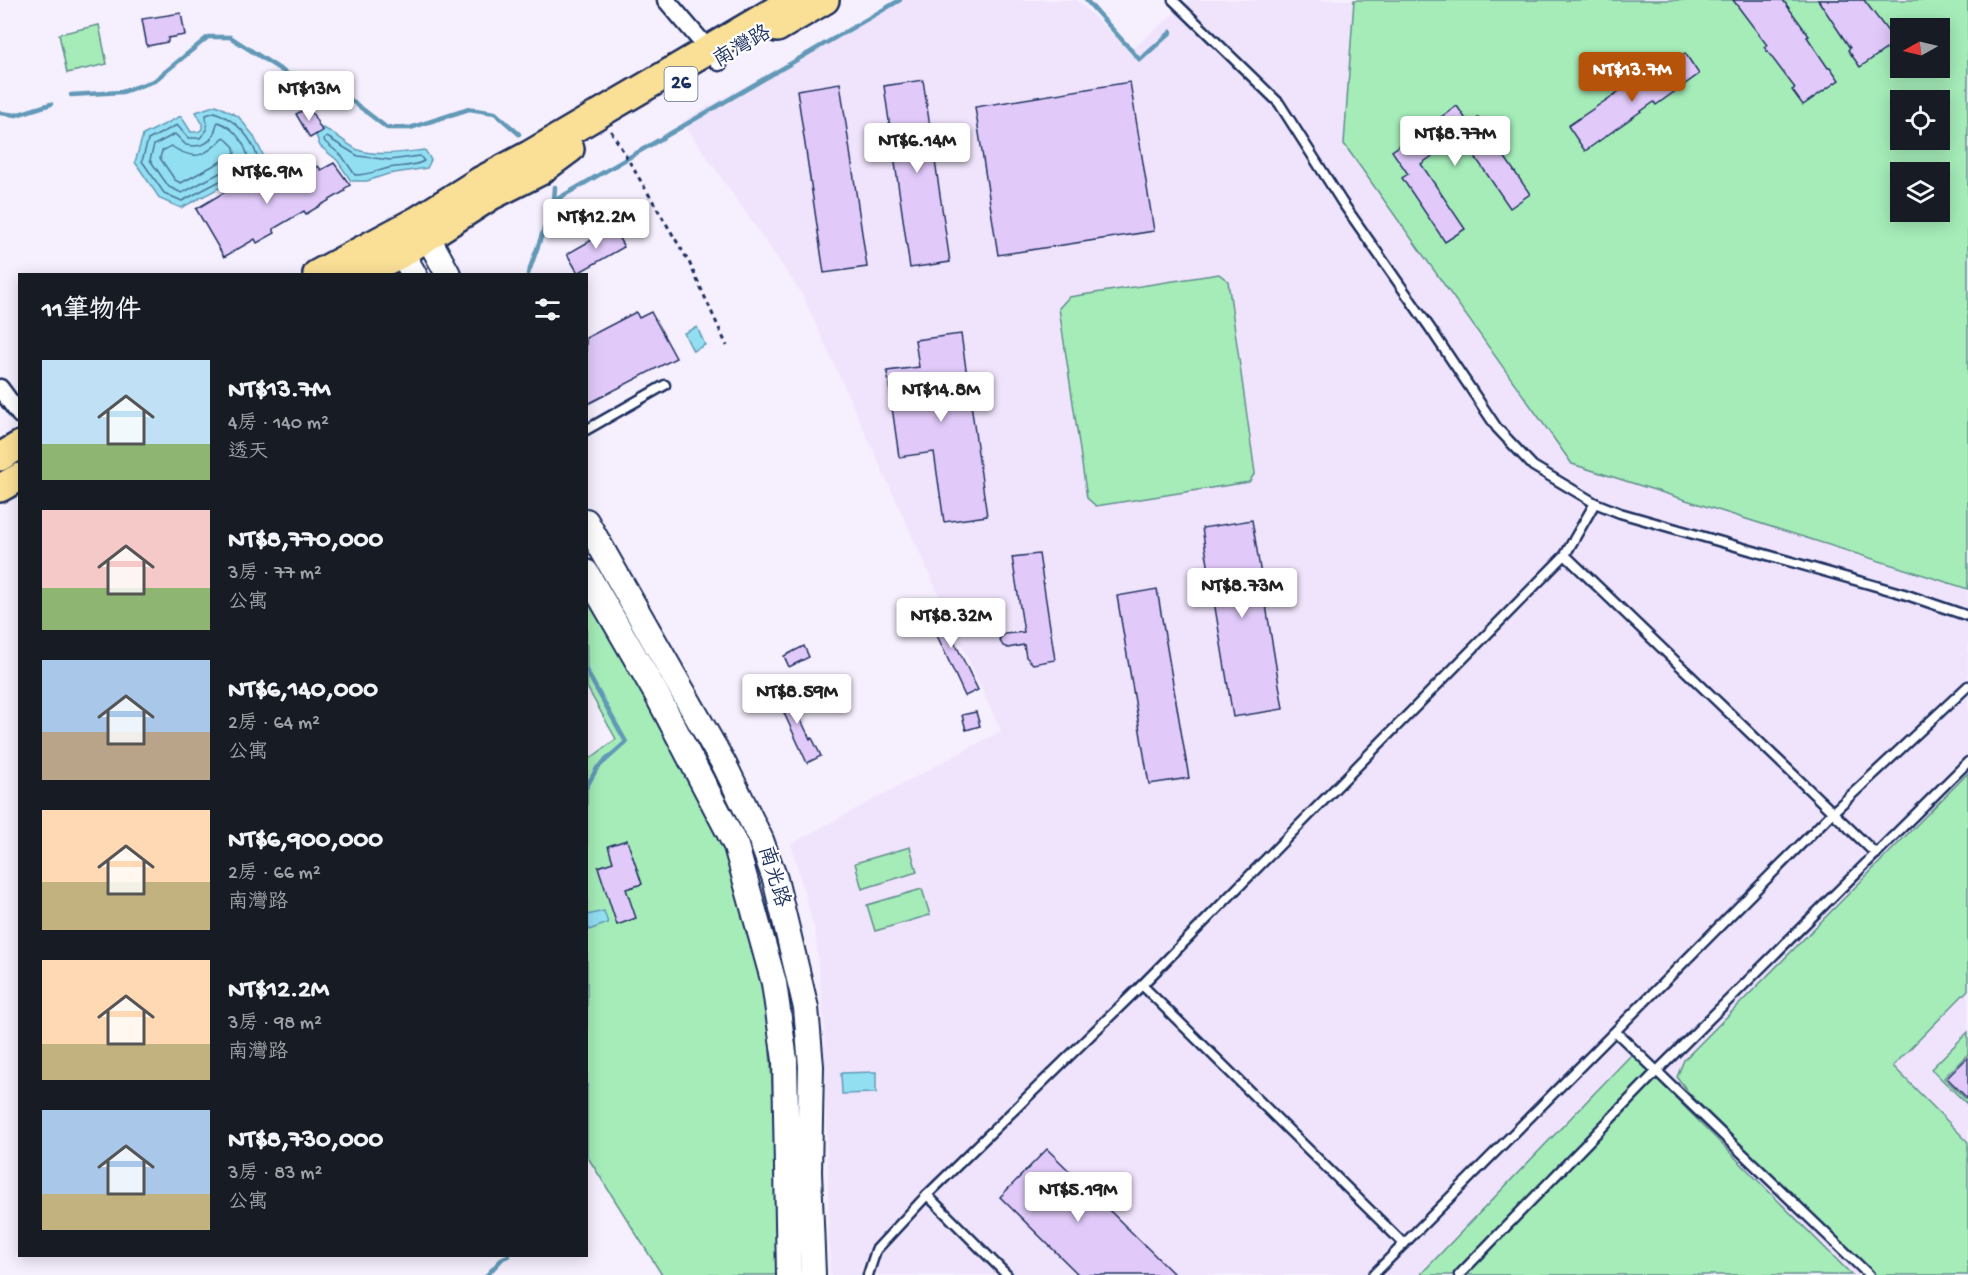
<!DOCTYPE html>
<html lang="zh-TW">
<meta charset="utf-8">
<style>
body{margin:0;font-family:"Gochi Hand","LXGW WenKai TC",sans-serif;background:#20242c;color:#f1f3f6;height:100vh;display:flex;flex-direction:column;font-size:22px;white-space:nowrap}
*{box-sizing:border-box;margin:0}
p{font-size:20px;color:#9ea1a6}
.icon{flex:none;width:33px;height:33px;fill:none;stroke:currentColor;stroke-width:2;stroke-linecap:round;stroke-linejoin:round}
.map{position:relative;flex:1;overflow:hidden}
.sheet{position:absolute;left:18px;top:273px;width:570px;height:984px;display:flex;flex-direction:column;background:#171b24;border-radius:0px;box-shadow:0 3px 15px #0003}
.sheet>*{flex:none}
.needle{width:39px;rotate:262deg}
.fabs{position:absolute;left:1890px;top:18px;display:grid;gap:12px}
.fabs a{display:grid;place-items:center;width:60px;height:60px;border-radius:0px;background:#171b24;box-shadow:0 3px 15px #0003;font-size:30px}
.price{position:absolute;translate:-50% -51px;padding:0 14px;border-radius:6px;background:#fff;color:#222;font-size:20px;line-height:39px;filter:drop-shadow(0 2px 3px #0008)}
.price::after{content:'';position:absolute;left:50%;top:36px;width:18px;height:14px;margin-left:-9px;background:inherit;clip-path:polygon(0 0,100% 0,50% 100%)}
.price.on{background:#b45309;color:#fff}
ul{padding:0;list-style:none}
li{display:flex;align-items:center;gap:18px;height:150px;padding:0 24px}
li span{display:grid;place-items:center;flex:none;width:168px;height:120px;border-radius:0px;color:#555}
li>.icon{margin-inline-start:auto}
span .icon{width:72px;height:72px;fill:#fffc;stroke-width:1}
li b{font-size:26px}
h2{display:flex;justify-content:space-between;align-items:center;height:72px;padding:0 24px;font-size:26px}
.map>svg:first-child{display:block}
.built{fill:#f0e4fd;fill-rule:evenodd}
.green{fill:#a5ecb9;stroke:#608e8c;stroke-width:1.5;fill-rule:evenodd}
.water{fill:#92dff2;stroke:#6299b7;stroke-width:1.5}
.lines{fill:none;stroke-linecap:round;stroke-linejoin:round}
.shore{stroke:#4b7599;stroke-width:1.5}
.stream{stroke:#6299b7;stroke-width:4.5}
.building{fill:#e1cafa;stroke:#1b2f5e;stroke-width:1.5}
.lane-casing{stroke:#1b2f5e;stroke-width:13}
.street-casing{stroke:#1b2f5e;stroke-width:21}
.secondary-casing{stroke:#1b2f5e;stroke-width:28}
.primary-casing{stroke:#1b2f5e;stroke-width:32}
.path{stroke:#1b2f5e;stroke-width:3;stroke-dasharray:4.5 4.5;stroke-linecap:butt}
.lane{stroke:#fff;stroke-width:8}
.street{stroke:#fff;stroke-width:16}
.secondary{stroke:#fff;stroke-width:24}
.primary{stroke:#fadf96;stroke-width:27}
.labels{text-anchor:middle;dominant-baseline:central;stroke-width:4.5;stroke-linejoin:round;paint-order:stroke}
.shield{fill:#fff;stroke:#5f6d8e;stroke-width:1.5}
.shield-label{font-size:20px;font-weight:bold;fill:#1b2f5e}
.street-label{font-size:21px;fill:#1b2f5e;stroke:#fff}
</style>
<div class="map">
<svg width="1968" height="1275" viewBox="0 0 1968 1275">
<rect width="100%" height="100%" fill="#f6effe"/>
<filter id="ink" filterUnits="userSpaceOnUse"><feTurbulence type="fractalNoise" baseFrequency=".0167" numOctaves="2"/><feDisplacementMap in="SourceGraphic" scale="12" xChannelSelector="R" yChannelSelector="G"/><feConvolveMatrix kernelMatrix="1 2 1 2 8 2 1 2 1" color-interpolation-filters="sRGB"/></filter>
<g filter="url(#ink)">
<path class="built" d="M901,0H1077L1130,51L1190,0H1968V1275H830L824,1023L815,931L791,844L1001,731L802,294L682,121ZM1900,28H1940V68H1900ZM1900,100H1940V140H1900ZM1900,172H1940V212H1900Z"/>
<g class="green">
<path d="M1354,0H1968V589L1572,464L1344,144ZM1900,28H1940V68H1900ZM1900,100H1940V140H1900ZM1900,172H1940V212H1900Z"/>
<path d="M99,25L107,64L67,73L59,34Z"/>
<path d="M1219,274L1228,281L1255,473L1249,482L1096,506L1087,498L1059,308L1069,297Z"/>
<path d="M586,593L685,767L725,849L748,921L768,1019L776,1149V1275H662L587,1156V761L616,739L587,687Z"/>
<path d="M1968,773V990L1893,1066L1968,1142V1275H1871L1689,1093L1677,1077L1684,1060Z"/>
<path d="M910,847L917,872L862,889L855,863Z"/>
<path d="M922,889L930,915L875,931L867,905Z"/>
<path d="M1968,1032V1054L1944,1078L1968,1101V1105L1931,1069Z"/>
<path d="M1632,1054L1852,1275H1420Z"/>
</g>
<g class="water">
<path d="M216,105L238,116L253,135L267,163L181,208L160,199L135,162L143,135L181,116L191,132H198L202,129V123L196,112Z"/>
<path d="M322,128C336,132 345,144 358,150C377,157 405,152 425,150L431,160L427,168L388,174L367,181H351L337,160L320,146L316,135L323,131Z"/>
<path d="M697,327L705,345L693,351L684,333Z"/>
<path d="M604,911L608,923L589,930L587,915Z"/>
<path d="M876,1072V1093L842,1094L841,1073Z"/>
</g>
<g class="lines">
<g class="shore">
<path d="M215,112C235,120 254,138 258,161L182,201L164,193L142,161L148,140L177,125L188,138H200L207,130L206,115Z"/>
<path d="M218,122C233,127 245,142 248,158L182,193L169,187L150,160L154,145L175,134L186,145C196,147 207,146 213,136C216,131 215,126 218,122Z"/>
<path d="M224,137L234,147L235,154L181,183L175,180L160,158L162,151L171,146C195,162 206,156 224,137Z"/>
<path d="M327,137L358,156L390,160L420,156L424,161C412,168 397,165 385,169C374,172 366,175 355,175L342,156L325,142L324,139Z"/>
</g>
<g class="stream">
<path d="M1086,0L1140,60L1171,32"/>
<path d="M71,95L122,92L154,81L208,37H230L289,75L347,97L387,128H410L469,109L495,113L519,134"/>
<path d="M0,113L16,115L51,104"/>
<path d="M554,201L900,0"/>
<path d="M528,274L554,201L555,187"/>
<path d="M586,670L626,742L597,768L586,788"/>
<path d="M586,1084V1086"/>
<path d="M487,1275L503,1258L508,1256"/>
</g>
</g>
<g class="building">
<path d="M1733,0H1783L1809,36L1807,37L1828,68L1830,67L1839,80L1803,105L1792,90L1795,88L1764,47L1767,45Z"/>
<path d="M1818,0H1864L1896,42L1860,67L1848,50L1850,48Z"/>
<path d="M181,13L185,35L168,38V42L147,46L142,19Z"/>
<path d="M1685,53L1699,74L1656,105L1654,102L1585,151L1568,126L1627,86L1631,92Z"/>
<path d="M923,80L950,262L910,268L884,86Z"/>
<path d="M1130,82L1154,231L998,255L975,107Z"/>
<path d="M840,83L867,267L824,273L797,90Z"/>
<path d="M1457,106L1469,124L1478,118L1530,194L1510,208L1461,136L1421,164L1465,229L1445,242L1402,178L1408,174L1392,151Z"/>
<path d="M309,107L322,131L310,138L296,114Z"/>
<path d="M334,163L350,185L344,189L345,191L306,214L304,211L273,229L275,233L257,243L255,239L224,257L196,209L272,164L284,185L318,166L321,170Z"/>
<path d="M613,228L624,247L578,273L567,254Z"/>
<path d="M636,312L639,318L651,312L676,358L586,405V338Z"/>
<path d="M961,334L987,516L944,522L934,452L899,457L887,371L919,367L915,340Z"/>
<path d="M1252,520L1283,709L1233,717L1202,528Z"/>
<path d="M1039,554L1055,660L1033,664L1026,657L1024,645L1008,648L1003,646L999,639L1005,634L1024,632L1012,557Z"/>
<path d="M1157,589L1189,778L1149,784L1117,596Z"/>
<path d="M934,600L978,690L965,696L923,605Z"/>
<path d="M804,646L809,657L789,667L784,656Z"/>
<path d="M784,684L810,739L812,738L821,756L807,763L773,689Z"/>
<path d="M976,712L980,726L966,730L962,715Z"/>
<path d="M627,840L642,884L626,889L636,918L617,925L598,867L613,862L608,846Z"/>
<path d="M1968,1057V1099L1947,1078Z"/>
<path d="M1047,1149L1175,1275H1079L1000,1197Z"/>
</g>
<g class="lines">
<g class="lane-casing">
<g id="lane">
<path d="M1173,0L1279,103L1342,202L1430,328L1497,428L1533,466L1595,503L1620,513L1904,594L1968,616"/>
<path d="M586,430L665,385"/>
<path d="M1565,555L1876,854"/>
<path d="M1142,985L1404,1244"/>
<path d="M1616,1032L1869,1275"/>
<path d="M927,1195L1007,1275"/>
<path d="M868,1275L876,1250L927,1195L1142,985L1565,555L1595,503"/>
<path d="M1373,1275L1833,812L1968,686"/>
<path d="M1459,1275L1657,1071L1968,762"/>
</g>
</g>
<g class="street-casing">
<g id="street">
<path d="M666,0L719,62"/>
<path d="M0,388L20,415"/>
</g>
</g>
<g class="secondary-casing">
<g id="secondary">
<path d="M419,221L448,274"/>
<path d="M392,237L414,274"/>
<path d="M586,521L725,766L761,840L775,879L806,1008L811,1066L809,1172L813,1275"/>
<path d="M586,572L656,693L736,846L774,983L785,1060L789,1275"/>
</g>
</g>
<g class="primary-casing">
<g id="primary">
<path d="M777,28L825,0"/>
<path d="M317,274L418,220L480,181L529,155L793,0"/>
<path d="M359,274L401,254L491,196L539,172L570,149"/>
<path d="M0,457L20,445"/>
<path d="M0,488L20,477"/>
</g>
</g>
<path class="path" d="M611,131L689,262L727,346"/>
<use href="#lane" class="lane"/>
<use href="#street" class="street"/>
<use href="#secondary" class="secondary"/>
<use href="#primary" class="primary"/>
</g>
</g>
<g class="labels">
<rect class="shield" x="664.5" y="67" width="33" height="34" rx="4.5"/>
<g class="shield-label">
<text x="681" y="84">26</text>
</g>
<g class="street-label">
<text transform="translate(743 48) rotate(-30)">南灣路</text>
<text transform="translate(772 877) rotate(73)">南光路</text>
</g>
</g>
</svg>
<div class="fabs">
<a><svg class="needle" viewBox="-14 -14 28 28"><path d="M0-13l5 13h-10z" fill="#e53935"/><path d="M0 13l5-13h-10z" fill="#9ea1a6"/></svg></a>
<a><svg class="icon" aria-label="locate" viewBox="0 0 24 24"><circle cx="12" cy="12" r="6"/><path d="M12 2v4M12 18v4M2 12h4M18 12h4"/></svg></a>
<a><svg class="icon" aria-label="layers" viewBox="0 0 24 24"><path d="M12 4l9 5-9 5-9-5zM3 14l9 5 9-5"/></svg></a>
</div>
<b class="price on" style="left:1632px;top:103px">NT$13.7M</b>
<b class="price" style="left:309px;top:122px">NT$13M</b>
<b class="price" style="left:1455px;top:167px">NT$8.77M</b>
<b class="price" style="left:917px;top:174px">NT$6.14M</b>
<b class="price" style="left:267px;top:205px">NT$6.9M</b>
<b class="price" style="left:596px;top:250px">NT$12.2M</b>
<b class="price" style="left:941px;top:423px">NT$14.8M</b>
<b class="price" style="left:1242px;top:619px">NT$8.73M</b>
<b class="price" style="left:951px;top:649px">NT$8.32M</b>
<b class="price" style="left:797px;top:725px">NT$8.59M</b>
<b class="price" style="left:1078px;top:1223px">NT$5.19M</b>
<section class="sheet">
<h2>11筆物件<svg class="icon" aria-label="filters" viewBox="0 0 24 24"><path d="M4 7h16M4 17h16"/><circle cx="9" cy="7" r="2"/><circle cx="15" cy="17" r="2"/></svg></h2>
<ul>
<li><span style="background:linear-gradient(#bfe0f5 70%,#8fb573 0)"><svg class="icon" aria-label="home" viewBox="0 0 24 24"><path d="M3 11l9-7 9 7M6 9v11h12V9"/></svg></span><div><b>NT$13.7M</b><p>4房 · 140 m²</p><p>透天</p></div></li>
<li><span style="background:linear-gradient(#f6c9c9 65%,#8fb573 0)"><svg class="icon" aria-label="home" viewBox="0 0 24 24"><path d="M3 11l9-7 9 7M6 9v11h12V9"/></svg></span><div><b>NT$8,770,000</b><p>3房 · 77 m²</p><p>公寓</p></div></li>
<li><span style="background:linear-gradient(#a9c7e8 60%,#b9a48a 0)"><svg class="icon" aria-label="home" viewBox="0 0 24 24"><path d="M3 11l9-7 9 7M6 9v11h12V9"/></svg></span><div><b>NT$6,140,000</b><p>2房 · 64 m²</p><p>公寓</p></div></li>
<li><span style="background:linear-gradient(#ffd9b3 60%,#c2b280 0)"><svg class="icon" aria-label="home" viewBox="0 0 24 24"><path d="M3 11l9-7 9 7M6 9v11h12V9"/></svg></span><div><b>NT$6,900,000</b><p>2房 · 66 m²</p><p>南灣路</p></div></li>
<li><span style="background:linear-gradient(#ffd9b3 70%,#c2b280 0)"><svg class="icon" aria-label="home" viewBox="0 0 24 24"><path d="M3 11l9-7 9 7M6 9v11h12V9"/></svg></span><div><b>NT$12.2M</b><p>3房 · 98 m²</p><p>南灣路</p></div></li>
<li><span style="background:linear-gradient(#a9c7e8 70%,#c2b280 0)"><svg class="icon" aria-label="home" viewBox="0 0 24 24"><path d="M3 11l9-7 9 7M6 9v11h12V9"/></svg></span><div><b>NT$8,730,000</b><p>3房 · 83 m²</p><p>公寓</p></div></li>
</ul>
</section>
</div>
